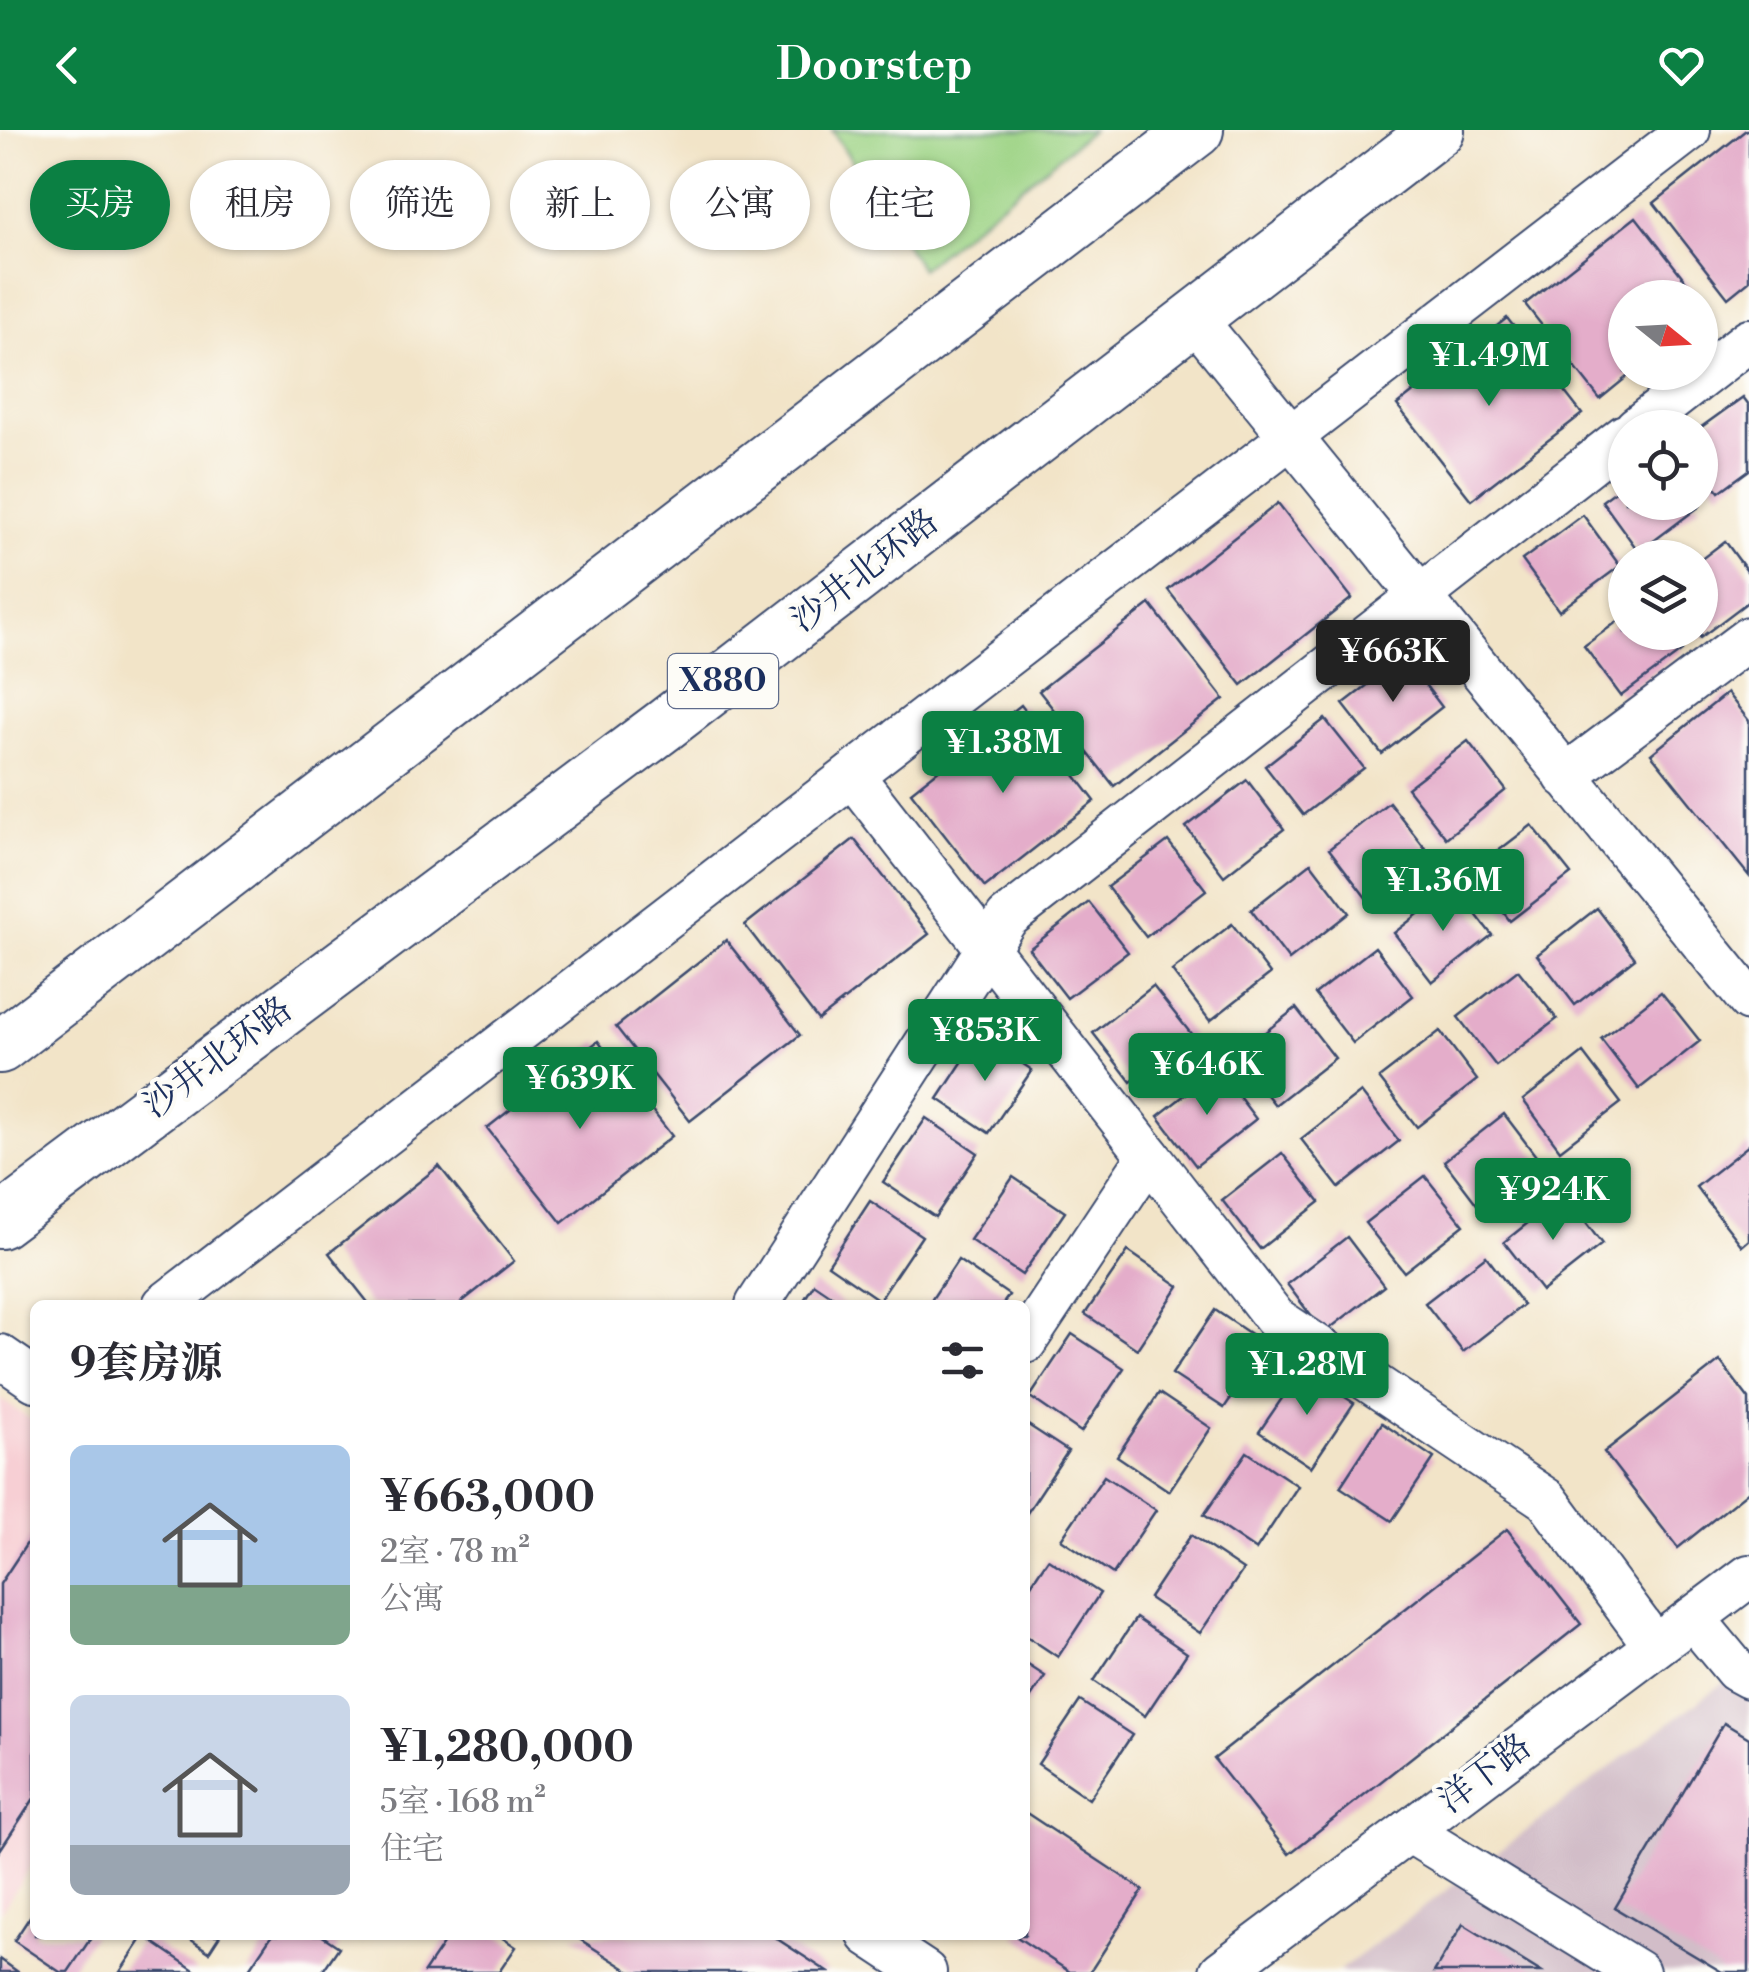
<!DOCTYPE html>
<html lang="zh">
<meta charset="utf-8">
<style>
body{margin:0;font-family:"Libre Bodoni","Noto Serif SC",serif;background:#f7f7f7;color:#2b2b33;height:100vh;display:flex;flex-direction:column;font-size:38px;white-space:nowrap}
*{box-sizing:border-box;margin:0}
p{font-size:32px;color:#7c7c81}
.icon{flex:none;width:55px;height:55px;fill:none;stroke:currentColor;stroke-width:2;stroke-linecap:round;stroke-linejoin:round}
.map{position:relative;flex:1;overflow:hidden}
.side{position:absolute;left:30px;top:1170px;width:1000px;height:640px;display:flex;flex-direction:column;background:#fff;border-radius:15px;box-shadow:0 2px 8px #0004}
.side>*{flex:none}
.hud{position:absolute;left:30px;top:30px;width:1000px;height:90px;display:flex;gap:20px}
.needle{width:65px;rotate:108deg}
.tools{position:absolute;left:1608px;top:150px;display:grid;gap:20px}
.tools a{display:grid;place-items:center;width:110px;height:110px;border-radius:50%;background:#fff;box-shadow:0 2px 8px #0004;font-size:50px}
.price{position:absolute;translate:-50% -85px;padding:0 22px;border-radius:10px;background:#0b8043;color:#fff;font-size:32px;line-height:65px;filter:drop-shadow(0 2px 5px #0008)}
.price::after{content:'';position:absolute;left:50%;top:60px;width:30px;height:22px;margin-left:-15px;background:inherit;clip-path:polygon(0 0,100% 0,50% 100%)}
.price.current{background:#222;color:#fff}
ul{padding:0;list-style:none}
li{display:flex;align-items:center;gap:30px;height:250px;padding:0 40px}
li span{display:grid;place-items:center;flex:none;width:280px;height:200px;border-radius:15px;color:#555}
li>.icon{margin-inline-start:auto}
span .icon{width:120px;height:120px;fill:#fffc;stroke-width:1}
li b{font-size:42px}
h2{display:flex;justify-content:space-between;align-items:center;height:120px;padding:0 40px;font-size:42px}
.tag{padding:0 35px;border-radius:45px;background:#fff;box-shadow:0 2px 8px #0004;font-size:35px;line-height:90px}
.tag.current{background:#0b8043;color:#fff}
header{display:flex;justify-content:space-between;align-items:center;height:130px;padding:0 40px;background:#0b8043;color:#fff;font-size:45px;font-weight:600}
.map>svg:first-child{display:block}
.built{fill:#f7cfd4}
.industrial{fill:#d2bdc8}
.green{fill:#9cd384;stroke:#5c8171;stroke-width:2.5}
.building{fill:#e4adca}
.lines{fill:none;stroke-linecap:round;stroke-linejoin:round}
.minor-casing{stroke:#3b4a6e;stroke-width:46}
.major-casing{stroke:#3b4a6e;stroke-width:56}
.minor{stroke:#fff;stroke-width:42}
.major{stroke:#fff;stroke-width:52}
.labels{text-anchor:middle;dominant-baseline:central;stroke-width:8;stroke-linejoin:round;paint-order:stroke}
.shield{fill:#fdfcf7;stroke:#5f6c8c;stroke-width:2.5}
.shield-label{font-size:32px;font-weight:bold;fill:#1b2f5e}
.street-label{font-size:35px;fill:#1b2f5e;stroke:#fdfcf7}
</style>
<header><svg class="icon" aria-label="back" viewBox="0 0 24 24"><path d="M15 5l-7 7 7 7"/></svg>Doorstep<svg class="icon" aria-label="heart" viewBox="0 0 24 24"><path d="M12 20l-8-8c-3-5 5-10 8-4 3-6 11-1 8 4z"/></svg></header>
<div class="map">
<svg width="1749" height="1842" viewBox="0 0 1749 1842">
<rect width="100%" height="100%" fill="#fdfcf7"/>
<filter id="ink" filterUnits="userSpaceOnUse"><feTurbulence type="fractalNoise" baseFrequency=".01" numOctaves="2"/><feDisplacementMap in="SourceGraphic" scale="20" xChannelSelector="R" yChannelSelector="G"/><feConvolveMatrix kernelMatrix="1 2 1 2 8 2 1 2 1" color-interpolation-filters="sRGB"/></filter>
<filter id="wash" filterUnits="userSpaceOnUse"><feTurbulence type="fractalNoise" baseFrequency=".0048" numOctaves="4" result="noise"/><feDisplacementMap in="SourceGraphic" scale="40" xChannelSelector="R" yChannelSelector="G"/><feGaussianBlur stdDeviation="2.25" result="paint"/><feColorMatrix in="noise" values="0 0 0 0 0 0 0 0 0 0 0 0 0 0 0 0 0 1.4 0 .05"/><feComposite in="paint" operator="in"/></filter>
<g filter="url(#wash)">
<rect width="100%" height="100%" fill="#f2e4c8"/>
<path class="built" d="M0,1269L35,1292V1730L0,1783Z"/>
<path class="industrial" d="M1749,1533V1842H1337L1495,1724Z"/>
<path class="green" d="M832,0H1092L921,139Z"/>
<g id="blocks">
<g class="building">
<path d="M1746,0H1749V151L1728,168L1654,73Z"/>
<path d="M1636,87L1699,168H1625V242H1633L1600,269L1525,174Z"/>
<path d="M1700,169L1710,182L1700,190Z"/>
<path d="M1507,188L1582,284L1471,370L1397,275Z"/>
<path d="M1743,267L1749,275V340L1719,362L1700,336V298Z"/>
<path d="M1625,354V372H1697L1700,376L1639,422L1602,371Z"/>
<path d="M1278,373L1352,468L1242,555L1168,460Z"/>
<path d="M1583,385L1620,436L1559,481L1522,430Z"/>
<path d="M1725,411L1749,444V471L1700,508V430Z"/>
<path d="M1150,474L1224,569L1114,656L1039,561Z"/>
<path d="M1625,486V502H1669L1682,521L1621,566L1584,516Z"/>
<path d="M1404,527L1442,577L1382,624L1343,574Z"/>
<path d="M1727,563L1749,591V746L1651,624Z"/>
<path d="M1021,575L1095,671L985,757L911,662Z"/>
<path d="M1325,589L1364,638L1303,685L1265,636Z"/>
<path d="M1468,611L1506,660L1446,708L1407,658Z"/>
<path d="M1247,650L1284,699L1224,746L1186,697Z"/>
<path d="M1389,672L1428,722L1367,769L1329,719Z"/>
<path d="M1532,695L1571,744L1510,791L1472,741Z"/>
<path d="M854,709L929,804L818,890L745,795Z"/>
<path d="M1168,711L1206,760L1146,807L1107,757Z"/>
<path d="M1311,733L1349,783L1289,830L1251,780Z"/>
<path d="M1454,756L1492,805L1432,852L1394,803Z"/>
<path d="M1089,772L1128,822L1067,868L1029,819Z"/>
<path d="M1597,778L1635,828L1575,875L1537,825Z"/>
<path d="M1232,794L1270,844L1210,891L1172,841Z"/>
<path d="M726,810L800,905L690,991L616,897Z"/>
<path d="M1375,817L1413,866L1353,913L1315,864Z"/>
<path d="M1518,840L1557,889L1496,936L1458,887Z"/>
<path d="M1153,856L1192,905L1131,952L1093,903Z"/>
<path d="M1661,862L1700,911L1639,959L1601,909Z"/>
<path d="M1296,878L1335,928L1275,975L1236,925Z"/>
<path d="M1440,901L1477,950L1417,997L1379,948Z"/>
<path d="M980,905L1032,940L989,1003L938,969Z"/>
<path d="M598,911L672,1006L562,1093L487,998Z"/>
<path d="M1583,923L1621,973L1560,1020L1523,970Z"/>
<path d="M1218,939L1256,989L1196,1036L1158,986Z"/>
<path d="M1361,962L1399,1011L1339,1058L1301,1009Z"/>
<path d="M1504,984L1542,1034L1482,1081L1444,1031Z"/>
<path d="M926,988L978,1023L935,1087L883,1052Z"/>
<path d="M1749,1015V1110L1742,1116L1696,1057Z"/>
<path d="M1282,1023L1320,1072L1260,1119L1222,1070Z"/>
<path d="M439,1036L514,1131L458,1175H370L329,1123Z"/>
<path d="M1425,1046L1464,1095L1404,1142L1365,1093Z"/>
<path d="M1013,1047L1065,1082L1022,1145L970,1110Z"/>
<path d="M1564,1064L1602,1114L1542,1161L1504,1112Z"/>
<path d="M870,1071L922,1106L879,1170L828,1135Z"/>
<path d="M1347,1107L1384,1156L1324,1203L1287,1154Z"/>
<path d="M1128,1121L1179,1156L1137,1219L1085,1184Z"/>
<path d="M1486,1126L1523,1175L1463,1222L1425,1173Z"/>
<path d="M958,1130L1009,1165L1002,1175H928Z"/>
<path d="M814,1154L845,1175H801Z"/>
<path d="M1215,1180L1267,1215L1224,1278L1172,1244Z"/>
<path d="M1072,1204L1124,1238L1081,1302L1030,1267Z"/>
<path d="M1720,1231L1749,1269V1361L1678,1418L1604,1322Z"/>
<path d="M1302,1239L1354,1273L1311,1337L1259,1302Z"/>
<path d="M1159,1263L1211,1298L1169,1361L1117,1326Z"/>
<path d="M1025,1293L1068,1321L1025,1386Z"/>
<path d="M1382,1293L1434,1328L1392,1391L1340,1357Z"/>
<path d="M1247,1322L1298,1356L1256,1420L1204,1385Z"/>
<path d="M1104,1346L1156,1380L1113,1444L1061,1409Z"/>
<path d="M1507,1399L1581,1494L1289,1724L1214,1629Z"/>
<path d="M35,1401V1667L0,1720V1454Z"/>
<path d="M1191,1405L1243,1440L1200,1503L1149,1468Z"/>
<path d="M1048,1429L1100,1463L1058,1527L1025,1505V1463Z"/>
<path d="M1136,1488L1187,1523L1145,1586L1094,1551Z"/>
<path d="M1025,1533L1045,1546L1025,1576Z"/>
<path d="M1080,1571L1132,1605L1089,1669L1038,1634Z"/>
<path d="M1724,1593L1749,1608V1842H1722L1615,1778Z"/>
<path d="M1025,1682L1143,1760L1090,1842H1070L1014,1805H1025Z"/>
<path d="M35,1779V1805H93L68,1842H60L14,1811Z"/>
<path d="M1463,1794L1541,1842H1434Z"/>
<path d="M184,1805H220L209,1822Z"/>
<path d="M272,1805H321L339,1817L322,1842H247Z"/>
<path d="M449,1805H498L516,1817L499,1842H424Z"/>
<path d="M573,1805H771L828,1842H631Z"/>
<path d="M144,1806L197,1842H120Z"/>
<path d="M0,1829L18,1842H0Z"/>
</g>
</g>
</g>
<g filter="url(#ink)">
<use href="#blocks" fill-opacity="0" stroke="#3b4a6e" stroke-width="2.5"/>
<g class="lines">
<g class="minor-casing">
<g id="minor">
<path d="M1194,188L1749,870"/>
<path d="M1636,298L1749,210"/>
<path d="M852,645L1149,1026L1025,1212"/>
<path d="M1565,646L1749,508"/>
<path d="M1149,1026L1275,1188L1547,1370L1655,1516"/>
<path d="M164,1175L1689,0"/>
<path d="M757,1175L1007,788L1625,306"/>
<path d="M0,1226L35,1250"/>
<path d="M1693,1488L1736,1540L1749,1547"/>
<path d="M1409,1701L1638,1842"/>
<path d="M869,1805L925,1842"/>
<path d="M1221,1842L1749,1446"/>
</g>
</g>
<g class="major-casing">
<g id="major">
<path d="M0,917L1197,0"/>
<path d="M0,1092L666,594L1438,0"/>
</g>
</g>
<use href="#minor" class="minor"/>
<use href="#major" class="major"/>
</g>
</g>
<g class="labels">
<rect class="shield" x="668" y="524" width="110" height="54" rx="8"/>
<g class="shield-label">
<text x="723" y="551">X880</text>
</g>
<g class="street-label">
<text transform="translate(865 441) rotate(-38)">沙井北环路</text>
<text transform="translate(218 928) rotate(-37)">沙井北环路</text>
<text transform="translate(1485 1644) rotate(-37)">洋下路</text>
</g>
</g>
</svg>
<div class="tools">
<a><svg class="needle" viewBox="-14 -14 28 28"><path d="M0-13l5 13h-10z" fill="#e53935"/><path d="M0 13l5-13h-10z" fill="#7c7c81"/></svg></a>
<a><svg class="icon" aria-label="locate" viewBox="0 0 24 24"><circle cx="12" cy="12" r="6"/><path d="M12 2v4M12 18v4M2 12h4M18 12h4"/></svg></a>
<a><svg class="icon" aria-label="layers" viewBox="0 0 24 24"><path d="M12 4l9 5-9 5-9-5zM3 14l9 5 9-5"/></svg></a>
</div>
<b class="price" style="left:1489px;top:279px">¥1.49M</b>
<b class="price current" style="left:1393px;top:575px">¥663K</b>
<b class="price" style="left:1003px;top:666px">¥1.38M</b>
<b class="price" style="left:1443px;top:804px">¥1.36M</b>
<b class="price" style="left:985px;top:954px">¥853K</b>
<b class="price" style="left:1207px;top:988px">¥646K</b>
<b class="price" style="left:580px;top:1002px">¥639K</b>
<b class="price" style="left:1553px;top:1113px">¥924K</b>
<b class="price" style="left:1307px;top:1288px">¥1.28M</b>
<div class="hud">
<a class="tag current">买房</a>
<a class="tag">租房</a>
<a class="tag">筛选</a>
<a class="tag">新上</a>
<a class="tag">公寓</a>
<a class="tag">住宅</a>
</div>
<section class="side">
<h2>9套房源<svg class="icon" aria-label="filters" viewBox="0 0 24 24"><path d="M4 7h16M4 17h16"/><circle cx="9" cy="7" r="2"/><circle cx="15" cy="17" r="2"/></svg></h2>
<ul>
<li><span style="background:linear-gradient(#a9c7e8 70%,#7fa58c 0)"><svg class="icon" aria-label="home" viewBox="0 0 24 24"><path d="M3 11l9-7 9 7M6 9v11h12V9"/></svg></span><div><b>¥663,000</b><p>2室 · 78 m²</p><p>公寓</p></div></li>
<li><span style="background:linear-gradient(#c9d6e8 75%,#9aa5b1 0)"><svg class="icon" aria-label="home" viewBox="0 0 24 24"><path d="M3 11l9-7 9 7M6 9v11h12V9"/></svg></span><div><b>¥1,280,000</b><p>5室 · 168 m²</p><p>住宅</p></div></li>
</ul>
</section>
</div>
